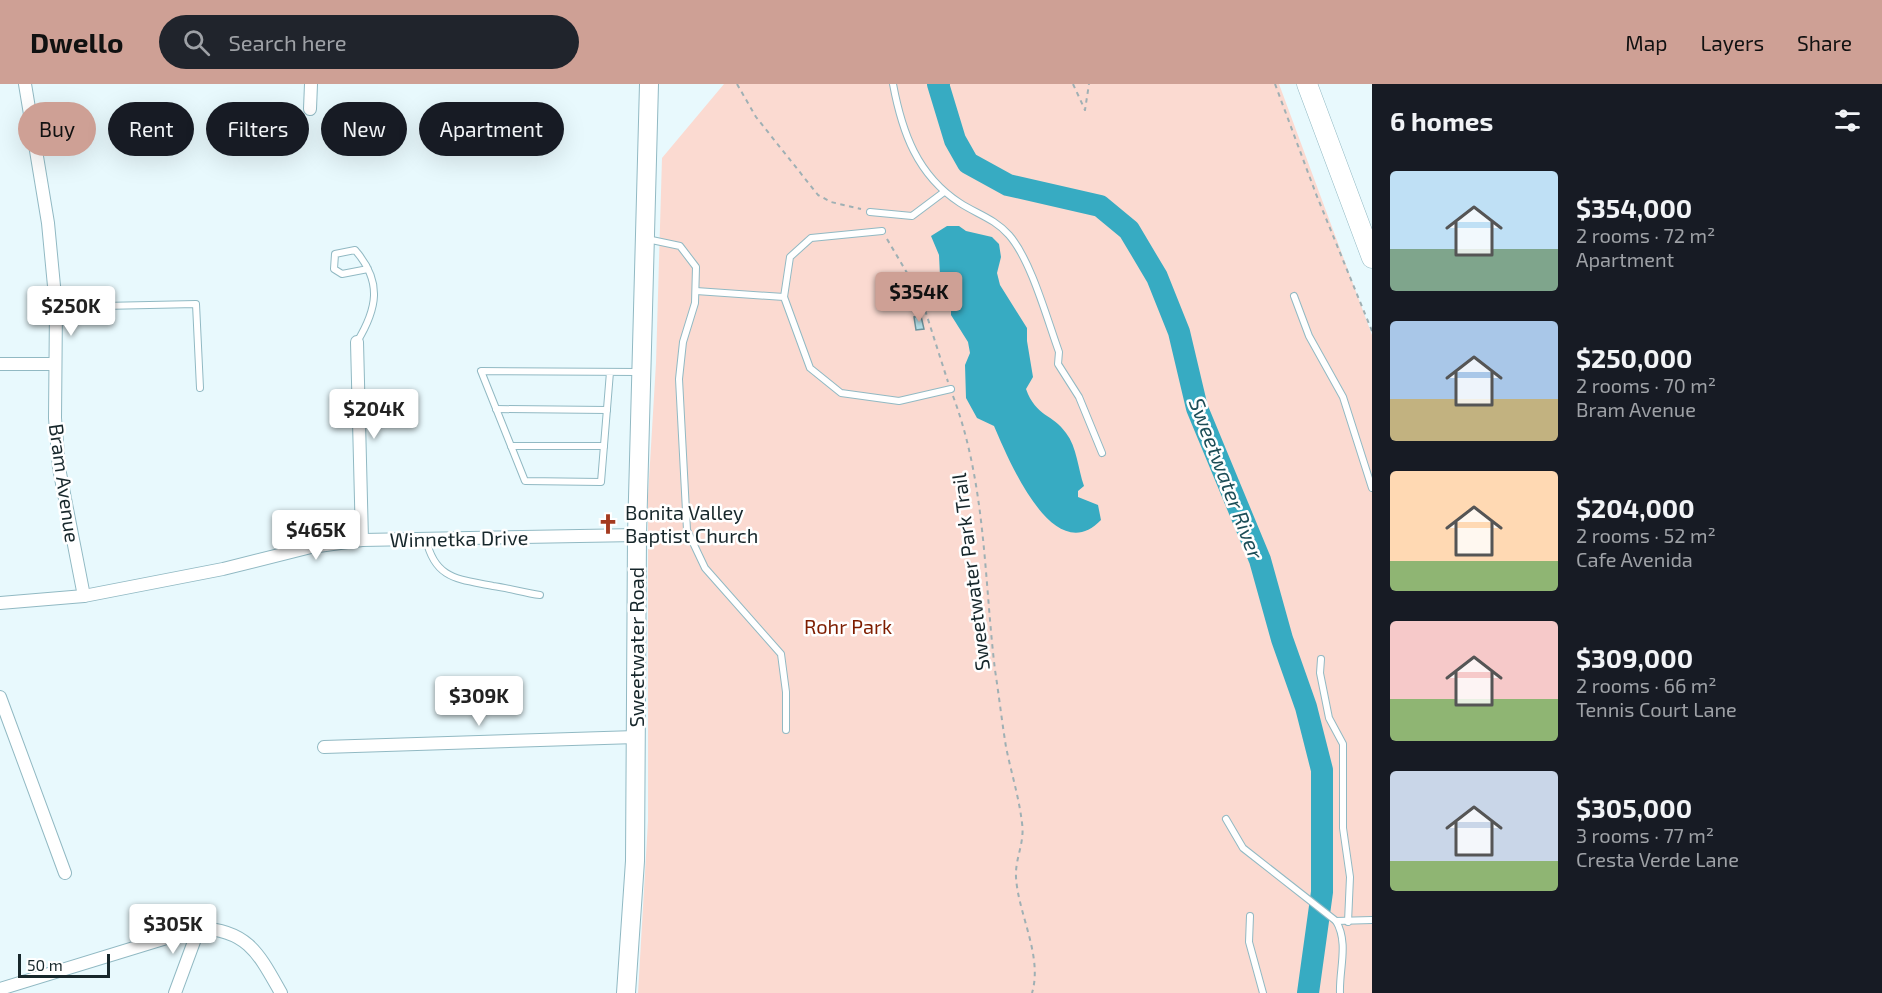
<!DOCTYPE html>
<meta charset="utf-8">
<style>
body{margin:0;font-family:"Exo 2",sans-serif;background:#20242c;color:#f1f3f6;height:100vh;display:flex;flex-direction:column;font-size:22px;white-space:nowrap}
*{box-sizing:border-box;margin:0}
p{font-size:20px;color:#9ea1a6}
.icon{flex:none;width:33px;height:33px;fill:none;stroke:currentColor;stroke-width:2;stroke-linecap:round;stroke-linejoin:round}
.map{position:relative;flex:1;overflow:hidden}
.side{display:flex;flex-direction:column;background:#171b24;width:510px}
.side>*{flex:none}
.banner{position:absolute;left:18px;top:18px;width:570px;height:54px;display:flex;gap:12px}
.scale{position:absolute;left:18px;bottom:15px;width:92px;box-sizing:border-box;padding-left:6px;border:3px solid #17272b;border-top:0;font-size:16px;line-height:21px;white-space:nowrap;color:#17272b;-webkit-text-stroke:4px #fff;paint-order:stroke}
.price{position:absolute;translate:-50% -51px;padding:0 14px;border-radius:6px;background:#fff;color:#222;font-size:20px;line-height:39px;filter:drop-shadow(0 2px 3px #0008)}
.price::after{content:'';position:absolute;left:50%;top:36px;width:18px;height:14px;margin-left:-9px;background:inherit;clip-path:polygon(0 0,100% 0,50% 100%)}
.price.on{background:#cea095;color:#111}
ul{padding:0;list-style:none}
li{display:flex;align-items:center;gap:18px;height:150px;padding:0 18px}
li span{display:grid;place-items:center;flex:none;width:168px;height:120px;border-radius:6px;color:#555}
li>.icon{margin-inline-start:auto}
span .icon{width:72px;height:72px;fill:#fffc;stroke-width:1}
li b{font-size:26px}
h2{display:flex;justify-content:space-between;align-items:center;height:72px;padding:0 18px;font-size:26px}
.chip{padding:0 21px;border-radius:27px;background:#171b24;box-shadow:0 6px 24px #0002;font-size:21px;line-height:54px}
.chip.on{background:#cea095;color:#111}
header{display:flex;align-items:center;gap:36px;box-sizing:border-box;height:84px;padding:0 30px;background:#cea095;color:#111}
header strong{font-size:28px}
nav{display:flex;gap:33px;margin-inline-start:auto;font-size:21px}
.search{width:420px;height:54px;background:#20242c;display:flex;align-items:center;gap:15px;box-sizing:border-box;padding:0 21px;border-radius:33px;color:#9ea1a6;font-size:22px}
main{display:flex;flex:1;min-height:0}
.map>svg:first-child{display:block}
.green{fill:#fbdad1}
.water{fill:#37abc2}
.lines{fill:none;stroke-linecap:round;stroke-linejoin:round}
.stream{stroke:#37abc2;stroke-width:4}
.river{stroke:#37abc2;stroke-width:22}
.building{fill:#b4dee7;stroke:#6c939c;stroke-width:1.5}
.service-casing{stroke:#91b9c3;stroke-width:8}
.minor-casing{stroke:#91b9c3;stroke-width:14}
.secondary-casing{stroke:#91b9c3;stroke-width:20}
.primary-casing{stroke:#91b9c3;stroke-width:21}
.path{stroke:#9fb0b4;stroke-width:2;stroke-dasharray:4.5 4.5;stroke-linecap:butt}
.service{stroke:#fff;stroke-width:6}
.minor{stroke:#fff;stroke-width:12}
.secondary{stroke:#fff;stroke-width:18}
.primary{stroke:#fff;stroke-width:20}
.labels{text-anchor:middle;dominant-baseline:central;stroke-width:5;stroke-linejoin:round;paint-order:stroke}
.street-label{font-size:20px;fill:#17272b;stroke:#fff}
.poi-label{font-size:20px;fill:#17272b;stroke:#fff;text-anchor:start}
.park-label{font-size:20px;fill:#7e1d00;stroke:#fff}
.water-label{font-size:21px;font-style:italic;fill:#1c4d57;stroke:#fff}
</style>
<header>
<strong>Dwello</strong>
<div class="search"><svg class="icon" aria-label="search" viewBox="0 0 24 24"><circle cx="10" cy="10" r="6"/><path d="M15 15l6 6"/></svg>Search here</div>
<nav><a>Map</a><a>Layers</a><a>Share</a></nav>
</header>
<main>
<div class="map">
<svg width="1372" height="909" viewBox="0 0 1372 909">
<rect width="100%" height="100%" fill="#e8f9fd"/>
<path class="green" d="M724,0H1279L1372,251V909H638L648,737V412L656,279L662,74Z"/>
<g class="water">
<path d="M947,142H959L966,147L992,153L999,160L1001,173L997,189L1000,201L1027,244V257L1033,293L1026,305C1036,333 1053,330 1066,349C1077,363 1078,385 1084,402L1078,407V413L1098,421L1101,436C1053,486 1008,374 994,342L977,334L966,314L965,281L970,269L968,258L951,231V223L940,192L939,171L931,152Z"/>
<path d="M1314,707H1320L1318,820L1305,909H1302L1314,820Z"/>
</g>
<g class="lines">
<path class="stream" d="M940,7L948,0"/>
<path class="river" d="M938,0L955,56L968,79L1008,101L1100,122L1129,146L1157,193L1179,248L1197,324L1260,476L1282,555L1306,623L1322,686V808L1308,909"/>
</g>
<path class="building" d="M921,232L924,245L916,246L914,233Z"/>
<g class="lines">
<g class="service-casing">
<g id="service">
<path d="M893,0C902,48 917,91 960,119C977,130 995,135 1009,151C1031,176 1047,235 1059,268L1058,280L1079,313L1102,369"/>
<path d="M870,128L912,132L944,108"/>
<path d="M647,155L680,162L696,183L695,219L683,258L679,295L687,446L705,484L781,570L786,608V646"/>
<path d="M696,207L784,213L810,284L841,309L899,317L951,305"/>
<path d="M1294,212L1309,252L1343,313L1372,404"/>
<path d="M784,213L790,173L811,154L882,147"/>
<path d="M56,223L196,220L200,304"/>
<path d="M357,258C377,225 383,198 355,166L335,170L334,185L342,190L368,185"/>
<path d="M610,288L601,398L525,397L481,287L638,288"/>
<path d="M496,325L607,326"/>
<path d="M511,362H604"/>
<path d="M426,455C435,496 459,495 493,502C509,504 524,509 540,511"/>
<path d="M1321,575L1320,589L1329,634L1343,660V744L1350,793L1348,838"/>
<path d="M1226,735L1243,764L1336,837C1349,859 1339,885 1340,909"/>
<path d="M1250,832L1249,858L1263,909"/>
<path d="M1336,837L1372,836"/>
</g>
</g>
<g class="minor-casing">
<g id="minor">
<path d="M25,0L48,139L56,223L55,334L59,384L84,512"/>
<path d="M310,25L311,0"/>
<path d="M357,258L362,456"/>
<path d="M0,280H55"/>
<path d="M0,519L84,512L223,485L311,463L362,456L637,451"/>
<path d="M0,613L65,789"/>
<path d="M324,663L636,653"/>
<path d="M0,905L199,844C248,846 259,870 281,909"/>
<path d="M175,909L199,844"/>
</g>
</g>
<g class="secondary-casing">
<path id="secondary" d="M626,909L635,777L637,451L649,0"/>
</g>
<g class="primary-casing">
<path id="primary" d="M1307,0L1372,174"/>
</g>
<g class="path">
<path d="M737,0L756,33L818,111L831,118L861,125"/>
<path d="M1073,0L1085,26L1089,0"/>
<path d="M1275,0L1316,110L1372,247"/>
<path d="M887,155L913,199L926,229L948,298"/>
<path d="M953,312C986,400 984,495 995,586C999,612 1002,638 1006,663C1011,688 1019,713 1022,739C1025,759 1015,774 1016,793C1018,830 1043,872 1032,909"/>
</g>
<use href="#service" class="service"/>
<use href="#minor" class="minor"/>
<use href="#secondary" class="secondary"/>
<use href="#primary" class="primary"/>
</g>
<defs>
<g id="church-bare" transform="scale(1.62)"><path d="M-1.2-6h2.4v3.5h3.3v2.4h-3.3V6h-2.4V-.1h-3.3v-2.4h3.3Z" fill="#a33a1f" stroke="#fff" stroke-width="2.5" paint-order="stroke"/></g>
</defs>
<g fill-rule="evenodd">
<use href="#church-bare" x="608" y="440"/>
</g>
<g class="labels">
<g class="street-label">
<text transform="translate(65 399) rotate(82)">Bram Avenue</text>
<text transform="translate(459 454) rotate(-1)">Winnetka Drive</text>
<text transform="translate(970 488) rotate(-97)">Sweetwater Park Trail</text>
<text transform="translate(636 563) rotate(-90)">Sweetwater Road</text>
</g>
<g class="poi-label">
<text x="625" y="428">Bonita Valley<tspan x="625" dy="23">Baptist Church</tspan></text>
</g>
<g class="park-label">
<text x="848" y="542">Rohr Park</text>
</g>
<g class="water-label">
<text transform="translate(1227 394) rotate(69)">Sweetwater River</text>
</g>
</g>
</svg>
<div class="scale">50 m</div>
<b class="price on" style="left:919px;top:239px">$354K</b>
<b class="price" style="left:71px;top:253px">$250K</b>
<b class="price" style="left:374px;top:356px">$204K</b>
<b class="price" style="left:316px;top:477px">$465K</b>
<b class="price" style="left:479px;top:643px">$309K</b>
<b class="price" style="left:173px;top:871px">$305K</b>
<div class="banner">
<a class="chip on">Buy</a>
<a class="chip">Rent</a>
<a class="chip">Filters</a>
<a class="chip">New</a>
<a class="chip">Apartment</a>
</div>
</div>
<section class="side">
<h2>6 homes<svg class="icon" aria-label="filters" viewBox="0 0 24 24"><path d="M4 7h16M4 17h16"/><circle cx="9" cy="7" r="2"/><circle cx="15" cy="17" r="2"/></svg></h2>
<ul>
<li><span style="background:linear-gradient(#bfe0f5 65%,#7fa58c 0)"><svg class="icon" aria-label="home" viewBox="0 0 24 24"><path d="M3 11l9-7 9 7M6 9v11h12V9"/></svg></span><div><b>$354,000</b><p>2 rooms · 72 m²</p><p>Apartment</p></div></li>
<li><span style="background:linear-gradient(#a9c7e8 65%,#c2b280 0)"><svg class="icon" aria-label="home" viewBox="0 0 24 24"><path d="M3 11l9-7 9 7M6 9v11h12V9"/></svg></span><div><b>$250,000</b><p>2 rooms · 70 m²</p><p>Bram Avenue</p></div></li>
<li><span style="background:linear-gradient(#ffd9b3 75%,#8fb573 0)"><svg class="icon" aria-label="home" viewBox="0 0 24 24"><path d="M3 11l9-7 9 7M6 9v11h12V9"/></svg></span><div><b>$204,000</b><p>2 rooms · 52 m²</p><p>Cafe Avenida</p></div></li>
<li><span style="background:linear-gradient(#f6c9c9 65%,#8fb573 0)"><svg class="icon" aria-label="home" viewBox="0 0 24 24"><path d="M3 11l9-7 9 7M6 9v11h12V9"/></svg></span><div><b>$309,000</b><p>2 rooms · 66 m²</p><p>Tennis Court Lane</p></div></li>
<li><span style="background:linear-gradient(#c9d6e8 75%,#8fb573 0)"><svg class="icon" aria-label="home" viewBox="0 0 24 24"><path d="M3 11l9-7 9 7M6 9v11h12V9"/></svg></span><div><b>$305,000</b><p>3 rooms · 77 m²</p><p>Cresta Verde Lane</p></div></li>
</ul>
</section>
</main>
